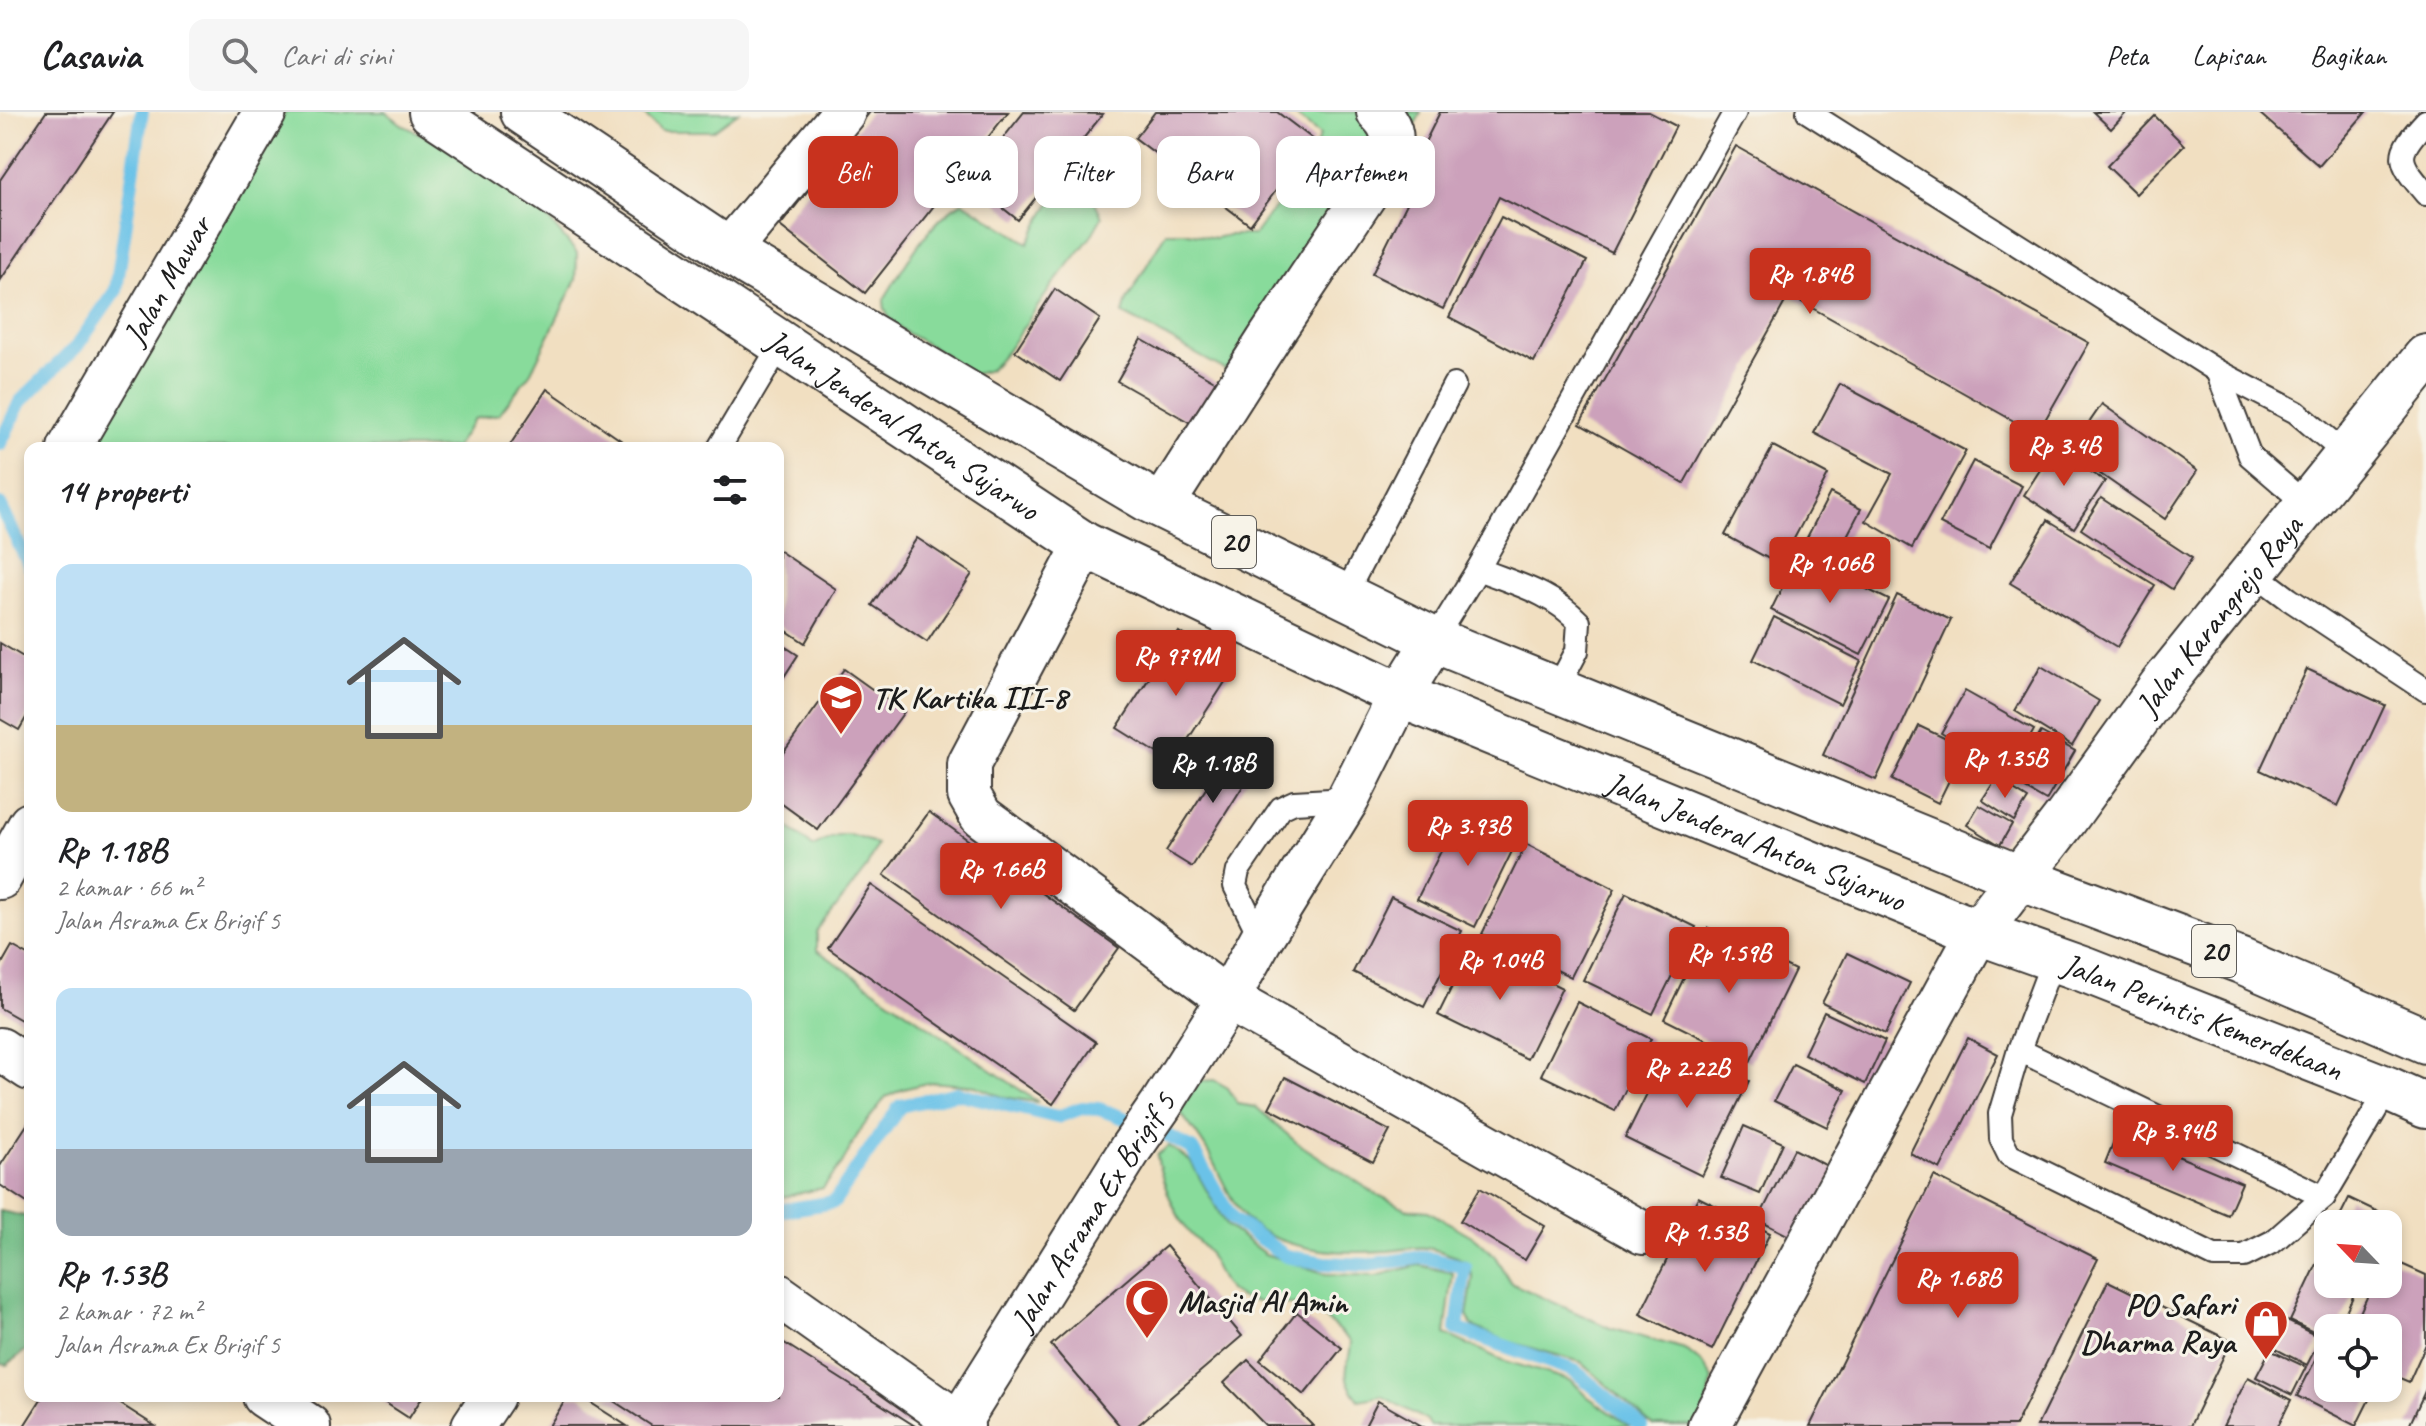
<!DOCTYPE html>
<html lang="id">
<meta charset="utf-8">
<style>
body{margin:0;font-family:Caveat,sans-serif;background:#f6f6f6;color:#202124;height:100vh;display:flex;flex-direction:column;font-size:30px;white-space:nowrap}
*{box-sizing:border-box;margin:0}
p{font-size:26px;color:#757577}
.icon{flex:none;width:44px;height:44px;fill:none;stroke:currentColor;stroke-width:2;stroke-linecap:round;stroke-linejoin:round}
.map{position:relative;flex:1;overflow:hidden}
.drawer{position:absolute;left:24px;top:330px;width:760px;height:960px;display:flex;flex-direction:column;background:#fff;border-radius:16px;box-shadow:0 4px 12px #0003}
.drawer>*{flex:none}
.top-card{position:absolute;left:808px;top:24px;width:760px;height:72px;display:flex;gap:16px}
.needle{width:52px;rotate:295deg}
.buttons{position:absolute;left:2314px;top:1098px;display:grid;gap:16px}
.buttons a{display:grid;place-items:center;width:88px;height:88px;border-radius:16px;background:#fff;box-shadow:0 4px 12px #0003;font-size:40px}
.price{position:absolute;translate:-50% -68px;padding:0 18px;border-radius:8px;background:#c8321e;color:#fff;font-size:26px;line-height:52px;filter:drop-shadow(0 2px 4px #0008)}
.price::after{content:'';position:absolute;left:50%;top:48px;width:24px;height:18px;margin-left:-12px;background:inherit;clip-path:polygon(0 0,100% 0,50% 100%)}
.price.active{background:#222;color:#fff}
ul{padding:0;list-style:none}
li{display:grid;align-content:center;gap:16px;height:424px;padding:0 32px}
li span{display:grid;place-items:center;height:248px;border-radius:16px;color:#555}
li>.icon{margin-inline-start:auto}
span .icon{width:144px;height:144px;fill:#fffc;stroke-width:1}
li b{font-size:34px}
h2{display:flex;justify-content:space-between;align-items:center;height:96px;padding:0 32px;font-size:34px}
.chip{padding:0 28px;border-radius:16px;background:#fff;box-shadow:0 4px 12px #0003;font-size:28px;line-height:72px}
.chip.active{background:#c8321e;color:#fff}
header{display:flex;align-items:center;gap:48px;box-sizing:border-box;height:112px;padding:0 40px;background:#fff;border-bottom:2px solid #e0e0e0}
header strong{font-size:38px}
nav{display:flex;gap:44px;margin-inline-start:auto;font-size:28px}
.search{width:560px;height:72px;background:#f6f6f6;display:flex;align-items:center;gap:20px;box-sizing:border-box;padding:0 28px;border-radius:16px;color:#757577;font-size:30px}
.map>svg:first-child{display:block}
.green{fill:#88db9b;stroke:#527c5c;stroke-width:2}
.forest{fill:#6ebb83;stroke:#456c50;stroke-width:2}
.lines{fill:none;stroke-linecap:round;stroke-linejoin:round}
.stream{stroke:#6ac2e8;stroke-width:14}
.building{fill:#cca1bb}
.lane-casing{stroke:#3c3935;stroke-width:26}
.street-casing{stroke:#3c3935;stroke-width:46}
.secondary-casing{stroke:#3c3935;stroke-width:48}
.highway-casing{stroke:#3c3935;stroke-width:48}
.lane{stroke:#fff;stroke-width:22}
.street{stroke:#fff;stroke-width:42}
.secondary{stroke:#fff;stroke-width:44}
.highway{stroke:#fff;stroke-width:44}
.labels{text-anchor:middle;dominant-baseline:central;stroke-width:6;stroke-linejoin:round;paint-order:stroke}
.shield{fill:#f7f3e8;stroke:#5e5c59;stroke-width:2}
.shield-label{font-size:30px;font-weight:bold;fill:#1c1c1c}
.street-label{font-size:32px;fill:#1c1c1c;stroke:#f7f3e8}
.poi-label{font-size:32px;font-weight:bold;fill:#1c1c1c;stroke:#f7f3e8;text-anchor:start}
</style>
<header>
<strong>Casavia</strong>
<div class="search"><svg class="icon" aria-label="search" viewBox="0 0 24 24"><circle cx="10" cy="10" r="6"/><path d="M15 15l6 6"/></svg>Cari di sini</div>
<nav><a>Peta</a><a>Lapisan</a><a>Bagikan</a></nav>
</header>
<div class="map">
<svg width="2426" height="1314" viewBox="0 0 2426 1314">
<rect width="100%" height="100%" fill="#f7f3e8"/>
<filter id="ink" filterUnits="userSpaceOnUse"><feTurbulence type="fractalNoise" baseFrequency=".0125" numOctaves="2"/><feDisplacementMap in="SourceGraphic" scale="16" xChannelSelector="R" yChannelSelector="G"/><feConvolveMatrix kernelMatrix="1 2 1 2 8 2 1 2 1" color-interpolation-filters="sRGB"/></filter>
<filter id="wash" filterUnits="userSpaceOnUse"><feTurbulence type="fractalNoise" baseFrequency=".006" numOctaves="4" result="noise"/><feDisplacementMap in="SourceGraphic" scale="32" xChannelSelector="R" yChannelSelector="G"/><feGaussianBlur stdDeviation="1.8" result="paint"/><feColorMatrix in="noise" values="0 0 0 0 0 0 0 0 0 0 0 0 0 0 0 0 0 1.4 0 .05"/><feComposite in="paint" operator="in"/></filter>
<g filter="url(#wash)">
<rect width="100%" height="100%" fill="#f1dfc1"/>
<g class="green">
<path d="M286,0H386L404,14L446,34L527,82L577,141L576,168L531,260L499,302L474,307L455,336H83L234,75Z"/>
<path d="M641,0H739L713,19H661Z"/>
<path d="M1291,0H1421L1410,24L1226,258C1190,240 1158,219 1123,202L1127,188L1166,120H1183L1215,126L1228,123H1254L1309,50L1320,23Z"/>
<path d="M1070,77L1095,90L1102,105L1090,126L1051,175L1007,239L990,258L971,263C961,256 952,247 941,240C922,227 882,217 884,187C904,155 929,108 963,90L1028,131L1052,88Z"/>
<path d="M778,706L813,735C843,719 845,720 877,732L867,755L817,820V838L1038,990L1003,985L976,974L931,970L903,977L886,985L859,1020L842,1052L823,1076L778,1086Z"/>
<path d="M1214,968L1228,976L1238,992L1256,995L1296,1030L1376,1082L1407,1097L1428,1099L1477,1127L1494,1143L1511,1171L1610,1216L1685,1237L1702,1251L1713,1267L1700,1314H1653L1581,1250L1507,1229L1472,1214L1467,1203L1473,1166L1468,1150C1456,1145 1441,1138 1427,1136C1414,1134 1398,1139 1384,1139C1340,1142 1283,1140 1248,1109C1233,1095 1218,1058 1208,1040C1200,1025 1189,1012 1179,999L1200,969Z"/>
<path d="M1169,1034L1191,1050L1226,1113L1265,1142L1327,1162L1376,1164L1419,1153L1453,1161L1445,1222L1502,1248L1572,1269L1588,1285L1630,1314H1430L1427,1309L1382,1284L1359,1288C1338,1261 1349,1259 1351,1230C1335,1214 1312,1193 1288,1192C1270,1191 1251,1192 1234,1182C1220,1173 1216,1154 1208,1140C1202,1132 1193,1126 1187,1118C1174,1099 1160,1066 1157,1043Z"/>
</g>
<path class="forest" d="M0,1099L30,1105V1235L7,1253L0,1252Z"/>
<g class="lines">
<g class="stream">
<path d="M0,332L20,290L77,234L116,178L142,0"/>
<path d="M0,393L30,455"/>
<path d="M778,1099L834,1090L900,994L957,981L1057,1005L1082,996L1099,997L1160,1019L1192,1037L1232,1107L1286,1144L1324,1151L1368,1153L1423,1145L1465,1155L1457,1217L1575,1259L1641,1314"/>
</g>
</g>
<g id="blocks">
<g class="building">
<path d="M46,0H113L0,169V68Z"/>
<path d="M870,0H1008L865,181L780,114Z"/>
<path d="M1024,0L1103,2L1018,108L969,69Z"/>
<path d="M1155,0H1277L1314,28L1250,113L1135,26Z"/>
<path d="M1440,0H1649L1676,14L1612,141L1499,85L1443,197L1372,162L1428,49L1418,44Z"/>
<path d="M2093,0H2127L2111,17Z"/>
<path d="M2258,0H2366L2319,54Z"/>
<path d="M2155,4L2184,33L2136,82L2107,54Z"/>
<path d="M1736,34L2089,231L2037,322L1789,183L1684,371L1580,312Z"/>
<path d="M1501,105L1587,149L1534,250L1449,205Z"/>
<path d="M1055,177L1100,207L1060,269L1015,239Z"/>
<path d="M1141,227L1218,271L1194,313L1117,269Z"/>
<path d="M1840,272L1966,339L1912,436L1866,409L1892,362L1814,321Z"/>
<path d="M547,277L632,336H508Z"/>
<path d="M2102,292L2197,359L2165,407L2069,340Z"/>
<path d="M1773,334L1828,363L1780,453L1725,423Z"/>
<path d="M2054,336L2105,369L2074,416L2024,383Z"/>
<path d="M1973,349L2022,374L1989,437L1940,412Z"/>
<path d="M1830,381L1861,397L1832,453L1801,437Z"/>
<path d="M2101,386L2192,446L2172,477L2081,417Z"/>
<path d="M2048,408L2155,473L2117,535L2010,471Z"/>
<path d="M917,426L972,462L927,530L872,493Z"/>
<path d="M778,438L836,477L805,531L778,513Z"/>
<path d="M1798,443L1889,488L1861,543L1771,498Z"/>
<path d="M1897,483L1951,508L1876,668L1823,643Z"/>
<path d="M1774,505L1861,549L1840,592L1753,548Z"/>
<path d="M1179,520L1234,556L1173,651L1117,616Z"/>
<path d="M778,530L798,543L778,574Z"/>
<path d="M0,531L30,549V599L19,618L0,607Z"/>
<path d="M2041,554L2099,589L2072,634L2015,599Z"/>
<path d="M844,557L904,600L818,718L778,689V648Z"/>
<path d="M2307,557L2385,593L2338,694L2260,658Z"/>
<path d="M1965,579L2034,618L2010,661L1941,621Z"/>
<path d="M1919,614L1965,636L1938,691L1892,668Z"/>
<path d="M2041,620L2075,639L2046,689L2013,670Z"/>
<path d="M1235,631L1260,647L1192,755L1166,739Z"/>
<path d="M1996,667L2028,687L2014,709L1982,688Z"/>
<path d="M1979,693L2012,712L2000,733L1967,713Z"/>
<path d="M1462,697L1519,725L1475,815L1417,787Z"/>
<path d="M929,700L1119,836L1074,898L884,763Z"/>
<path d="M1526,732L1615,777L1571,865L1482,822Z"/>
<path d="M871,773L1096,930L1053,992L828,836Z"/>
<path d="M1626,781L1696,815L1653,902L1583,868Z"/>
<path d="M1391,785L1462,819L1424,895L1353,860Z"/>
<path d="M1708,816L1795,858L1750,950L1664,907Z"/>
<path d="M1473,832L1562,876L1527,947L1438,903Z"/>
<path d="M12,834L30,844V913L0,896V855Z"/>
<path d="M1847,841L1910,871L1885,922L1822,891Z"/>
<path d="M1577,890L1651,927L1615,999L1541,963Z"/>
<path d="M1824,900L1885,929L1865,972L1804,942Z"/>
<path d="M1968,926L1998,942L1940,1057L1910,1041Z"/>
<path d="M1672,931L1749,969L1702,1064L1625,1026Z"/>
<path d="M1793,952L1846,978L1827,1015L1774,989Z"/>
<path d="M1285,965L1390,1019L1373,1050L1269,996Z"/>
<path d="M30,1008V1093L0,1073V1054Z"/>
<path d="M1744,1014L1783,1031L1760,1082L1721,1066Z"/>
<path d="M2118,1019L2242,1071L2228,1103L2105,1051Z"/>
<path d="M1794,1037L1835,1058L1799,1129L1758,1108Z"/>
<path d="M1934,1064L2098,1147L2015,1314H1810Z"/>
<path d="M1480,1076L1545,1114L1525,1148L1460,1109Z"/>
<path d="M1698,1085L1770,1121L1712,1238L1640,1202Z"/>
<path d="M2349,1086L2391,1106L2388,1112H2336Z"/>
<path d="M2328,1129V1172H2359L2338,1216H2328V1227L2290,1209Z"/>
<path d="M1166,1134L1242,1224L1137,1314H1120L1051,1233Z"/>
<path d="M2388,1146L2426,1163V1232L2409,1270L2388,1261V1216H2353L2373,1172H2388Z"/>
<path d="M2108,1169L2231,1229L2190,1314H2037Z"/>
<path d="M1297,1200L1342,1236L1304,1283L1260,1248Z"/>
<path d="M2285,1208L2321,1226L2307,1253L2272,1235Z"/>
<path d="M778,1227L915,1314H652L606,1284H778Z"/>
<path d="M2270,1238L2306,1255L2292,1283L2256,1265Z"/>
<path d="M2319,1241L2328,1246V1276H2375L2356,1314L2297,1284Z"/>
<path d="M1248,1248L1313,1314H1266L1224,1271Z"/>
<path d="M2248,1265L2291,1288L2278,1314H2223Z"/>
<path d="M2426,1277V1314H2409Z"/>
<path d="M43,1284H108L155,1314H24Z"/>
<path d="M375,1284H423L409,1306Z"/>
<path d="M568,1284H580L627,1314H549Z"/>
<path d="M1378,1289L1422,1314H1365Z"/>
</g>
</g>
</g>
<g filter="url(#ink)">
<use href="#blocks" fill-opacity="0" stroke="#3c3935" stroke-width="2"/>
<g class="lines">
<g class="lane-casing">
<g id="lane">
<path d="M1808,0L2217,259L2296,300L2347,343"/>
<path d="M2426,9C2394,43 2397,48 2426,82"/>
<path d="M2217,259L2250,344L2307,393"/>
<path d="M719,336L781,232"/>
<path d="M1478,457C1515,472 1551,480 1579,510L1577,539L1557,577"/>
<path d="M2253,460L2289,487L2426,578"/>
<path d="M1344,485L1454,273"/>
<path d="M1434,528L1478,457L1735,0"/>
<path d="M1261,827L1235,774L1238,759L1281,696L1294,690L1348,687"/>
<path d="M2053,848L2019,938L2000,1002L2001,1027L2009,1043L2214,1144H2244L2274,1129L2324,1085L2388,977"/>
<path d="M2019,938L2324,1085"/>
</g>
</g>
<g class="street-casing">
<g id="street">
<path d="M729,138L844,0"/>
<path id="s1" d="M69,336L265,0"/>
<path d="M1162,394L1270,225L1387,50C1393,27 1396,18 1378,0"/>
<path d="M1085,433L969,652V683L981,704L1228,887L1643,1121"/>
<path d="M0,766L30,712"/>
<path d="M0,937L30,957"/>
<path d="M778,1183L963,1314"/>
<path d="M264,1284L309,1314"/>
<path d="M473,1314L493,1284"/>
<path id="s2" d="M957,1314L1131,1036L1161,993L1228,887L1261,827L1348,687L1400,583L1434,528"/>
<path d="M1709,1314L1978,820"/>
</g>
</g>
<g class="secondary-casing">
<g id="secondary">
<path id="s3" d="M1978,820L2066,706L2162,573L2426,245"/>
</g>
</g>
<g class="highway-casing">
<g id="highway">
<path id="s4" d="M431,0L1085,433L1400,583L1978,820L2085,858L2388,977L2426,994"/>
<path d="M523,0L749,152L1149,388L1434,528L2020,766L2241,849L2426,929"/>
</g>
</g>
<use href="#lane" class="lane"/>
<use href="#street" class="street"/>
<use href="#secondary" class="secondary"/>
<use href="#highway" class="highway"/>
</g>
</g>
<defs>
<g id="school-pin" transform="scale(2.3)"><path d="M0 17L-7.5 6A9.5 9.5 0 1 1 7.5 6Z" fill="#c8321e" stroke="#f7f3e8"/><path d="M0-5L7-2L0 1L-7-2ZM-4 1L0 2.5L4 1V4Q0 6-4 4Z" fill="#fff"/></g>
<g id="mosque-pin" transform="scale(2.3)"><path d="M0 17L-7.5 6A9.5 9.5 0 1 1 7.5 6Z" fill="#c8321e" stroke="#f7f3e8"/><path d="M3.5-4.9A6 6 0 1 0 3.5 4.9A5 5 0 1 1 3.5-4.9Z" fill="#fff"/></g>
<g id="shop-pin" transform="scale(2.3)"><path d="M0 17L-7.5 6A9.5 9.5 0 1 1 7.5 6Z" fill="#c8321e" stroke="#f7f3e8"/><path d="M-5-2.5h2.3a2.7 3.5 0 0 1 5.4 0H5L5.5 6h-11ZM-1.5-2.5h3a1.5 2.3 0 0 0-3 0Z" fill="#fff"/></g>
</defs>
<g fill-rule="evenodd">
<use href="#school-pin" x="841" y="585"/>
<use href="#mosque-pin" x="1147" y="1189"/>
<use href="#shop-pin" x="2266" y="1210"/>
</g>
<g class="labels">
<g class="shield">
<rect x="1212" y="404" width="44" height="52" rx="6"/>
<rect x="2192" y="813" width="44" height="52" rx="6"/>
</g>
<g class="shield-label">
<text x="1234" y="430">20</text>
<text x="2214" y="839">20</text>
</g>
<g class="street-label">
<text stroke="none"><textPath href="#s1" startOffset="194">Jalan Mawar</textPath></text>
<text stroke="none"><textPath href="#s4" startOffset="566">Jalan Jenderal Anton Sujarwo</textPath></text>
<text stroke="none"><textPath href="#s3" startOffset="398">Jalan Karangrejo Raya</textPath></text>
<text stroke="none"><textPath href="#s4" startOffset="1518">Jalan Jenderal Anton Sujarwo</textPath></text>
<text stroke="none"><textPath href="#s4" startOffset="1998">Jalan Perintis Kemerdekaan</textPath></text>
<text stroke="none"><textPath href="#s2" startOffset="254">Jalan Asrama Ex Brigif 5</textPath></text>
</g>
<g class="poi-label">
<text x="872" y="585">TK Kartika III-8</text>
<text x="1178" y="1189">Masjid Al Amin</text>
<text x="2235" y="1192" text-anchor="end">PO Safari<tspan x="2235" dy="37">Dharma Raya</tspan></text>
</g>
</g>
</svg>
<div class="buttons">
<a><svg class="needle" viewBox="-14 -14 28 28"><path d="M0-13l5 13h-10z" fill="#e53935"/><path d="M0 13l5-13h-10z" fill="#757577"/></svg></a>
<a><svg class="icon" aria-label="locate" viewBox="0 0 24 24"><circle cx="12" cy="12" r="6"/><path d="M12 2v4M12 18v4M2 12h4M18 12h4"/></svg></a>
</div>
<b class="price" style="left:1810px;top:204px">Rp 1.84B</b>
<b class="price" style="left:2064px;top:376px">Rp 3.4B</b>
<b class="price" style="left:1830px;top:493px">Rp 1.06B</b>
<b class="price" style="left:1176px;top:586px">Rp 979M</b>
<b class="price" style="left:2005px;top:688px">Rp 1.35B</b>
<b class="price active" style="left:1213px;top:693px">Rp 1.18B</b>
<b class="price" style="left:1468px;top:756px">Rp 3.93B</b>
<b class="price" style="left:1001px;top:799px">Rp 1.66B</b>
<b class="price" style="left:1729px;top:883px">Rp 1.59B</b>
<b class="price" style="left:1500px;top:890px">Rp 1.04B</b>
<b class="price" style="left:1687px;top:998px">Rp 2.22B</b>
<b class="price" style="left:2173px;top:1061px">Rp 3.94B</b>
<b class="price" style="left:1705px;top:1162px">Rp 1.53B</b>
<b class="price" style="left:1958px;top:1208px">Rp 1.68B</b>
<div class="top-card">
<a class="chip active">Beli</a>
<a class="chip">Sewa</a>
<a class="chip">Filter</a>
<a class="chip">Baru</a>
<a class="chip">Apartemen</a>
</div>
<section class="drawer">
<h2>14 properti<svg class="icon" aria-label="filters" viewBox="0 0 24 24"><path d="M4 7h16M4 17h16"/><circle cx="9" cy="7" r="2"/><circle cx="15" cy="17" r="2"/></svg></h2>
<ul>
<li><span style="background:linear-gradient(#bfe0f5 65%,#c2b280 0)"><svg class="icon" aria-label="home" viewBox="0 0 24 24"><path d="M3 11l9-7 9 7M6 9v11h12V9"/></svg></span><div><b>Rp 1.18B</b><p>2 kamar · 66 m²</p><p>Jalan Asrama Ex Brigif 5</p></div></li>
<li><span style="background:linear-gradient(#bfe0f5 65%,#9aa5b1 0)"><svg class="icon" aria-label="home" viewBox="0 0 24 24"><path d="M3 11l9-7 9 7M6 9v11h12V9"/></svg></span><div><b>Rp 1.53B</b><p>2 kamar · 72 m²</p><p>Jalan Asrama Ex Brigif 5</p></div></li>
</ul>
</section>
</div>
